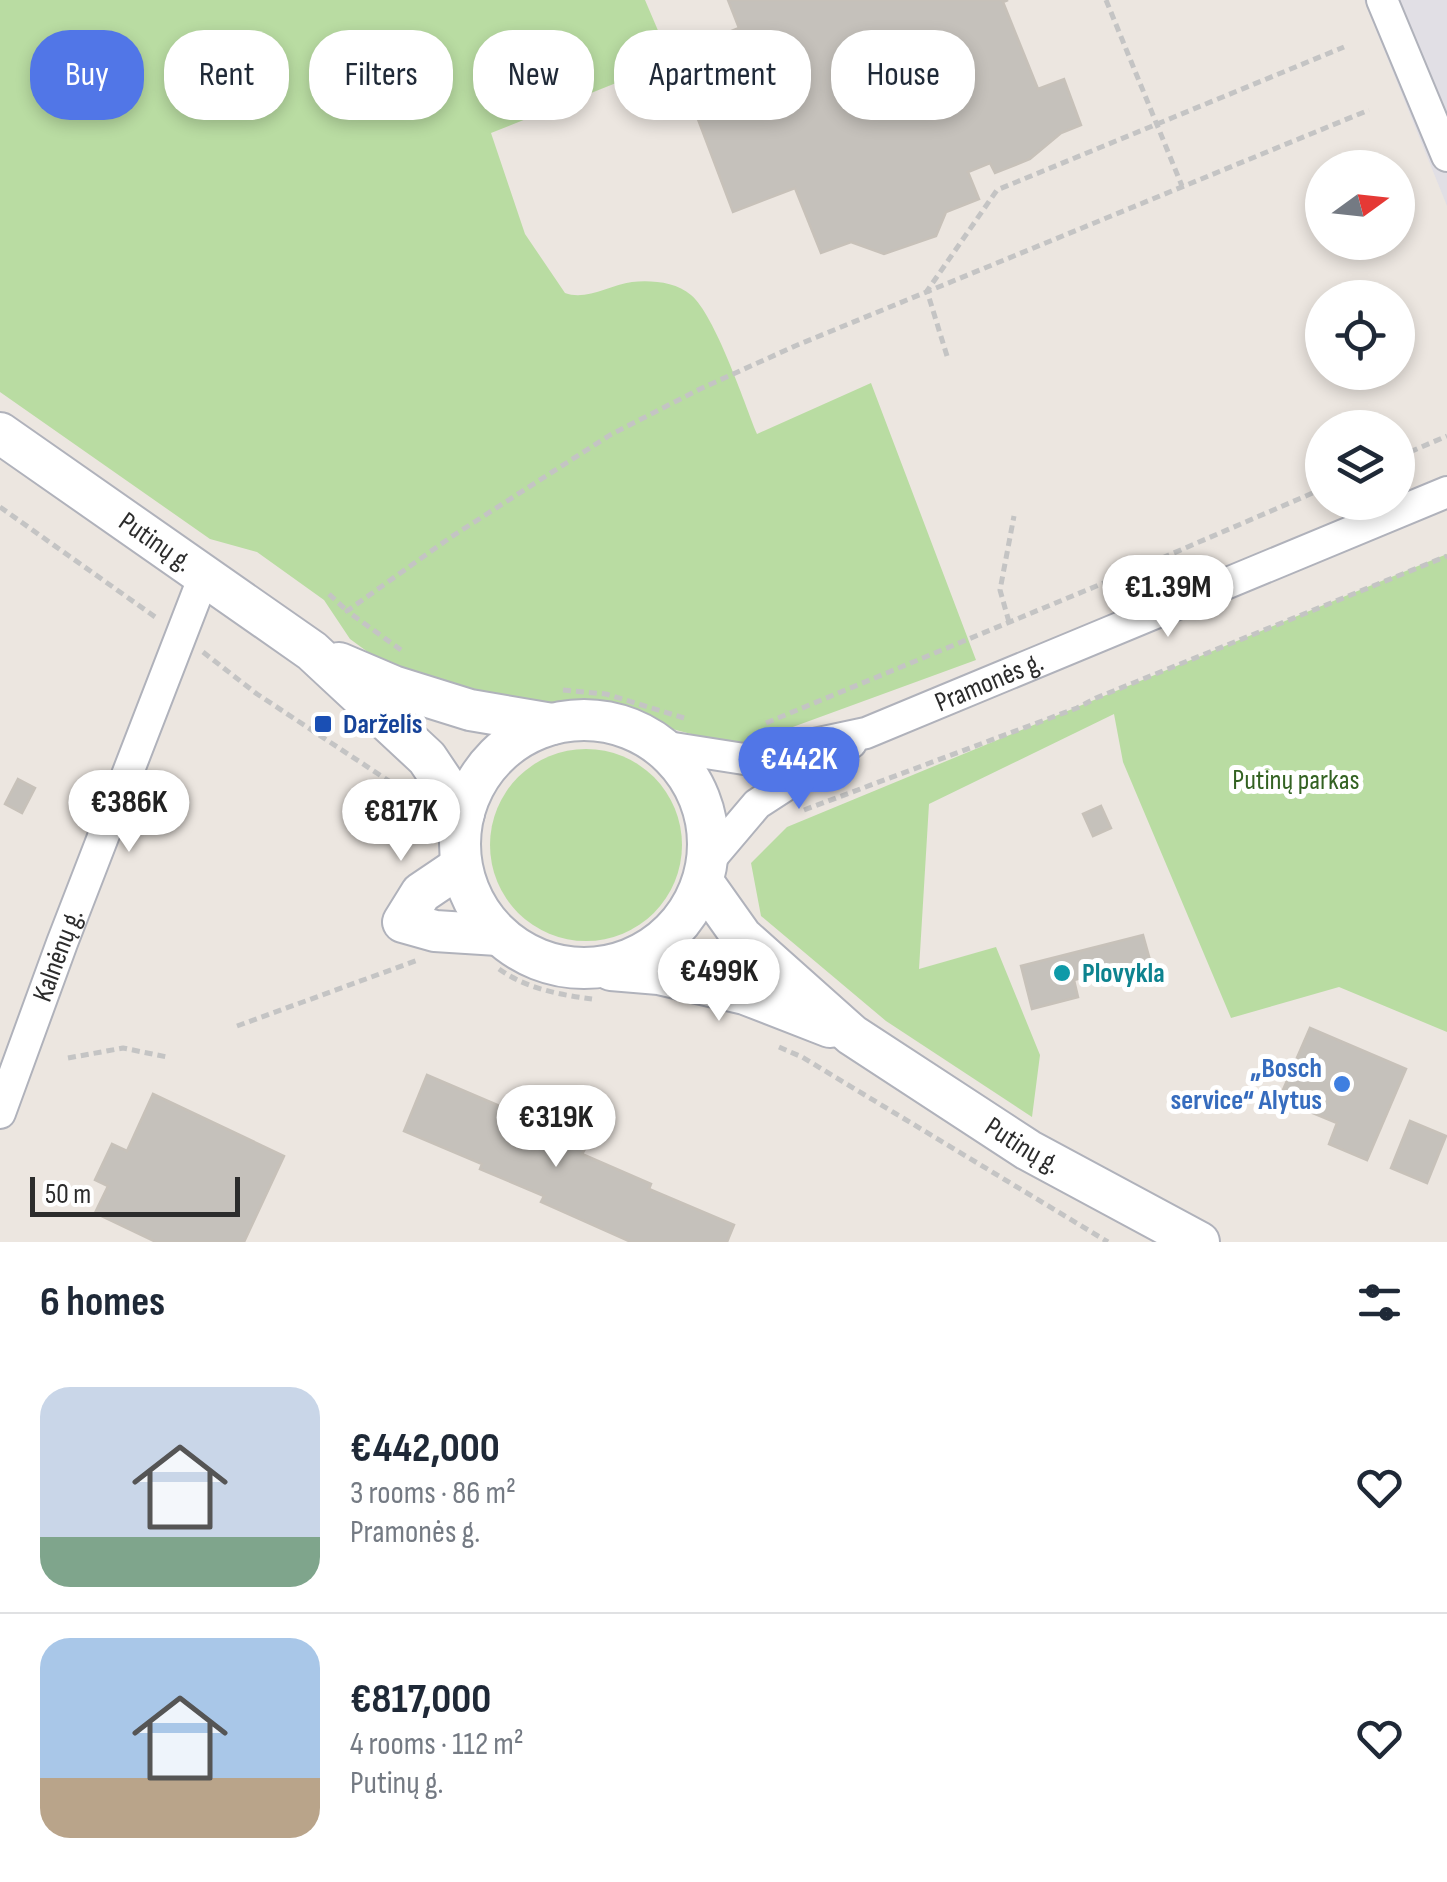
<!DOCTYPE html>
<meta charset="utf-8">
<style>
body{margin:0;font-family:"Sofia Sans Condensed",sans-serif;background:#f2f2f3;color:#1f2937;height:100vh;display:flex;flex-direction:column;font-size:38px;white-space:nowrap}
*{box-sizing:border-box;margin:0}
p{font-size:32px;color:#747a83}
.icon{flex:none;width:55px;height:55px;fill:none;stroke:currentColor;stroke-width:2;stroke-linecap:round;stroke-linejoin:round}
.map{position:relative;height:1242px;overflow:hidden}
.details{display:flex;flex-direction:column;background:#fff;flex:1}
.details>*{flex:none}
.top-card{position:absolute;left:30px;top:30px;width:1388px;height:90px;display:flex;gap:20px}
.needle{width:65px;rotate:75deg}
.buttons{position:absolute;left:1305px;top:150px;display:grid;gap:20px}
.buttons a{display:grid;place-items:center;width:110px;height:110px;border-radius:50%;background:#fff;box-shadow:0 5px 15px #0003;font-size:50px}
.scale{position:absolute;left:30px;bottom:25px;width:210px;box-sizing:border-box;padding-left:10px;border:5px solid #2c2c2c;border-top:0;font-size:28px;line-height:35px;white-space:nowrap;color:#2c2c2c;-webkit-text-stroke:8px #fff;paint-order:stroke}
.price{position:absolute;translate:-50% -85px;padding:0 22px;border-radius:35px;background:#fff;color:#222;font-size:32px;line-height:65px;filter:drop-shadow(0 2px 5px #0008)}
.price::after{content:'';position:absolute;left:50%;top:60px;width:30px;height:22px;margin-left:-15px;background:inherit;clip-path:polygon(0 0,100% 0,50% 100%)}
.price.selected{background:#5176e7;color:#fff}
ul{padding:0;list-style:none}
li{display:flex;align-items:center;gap:30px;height:250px;padding:0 40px}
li+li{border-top:2px solid #e0e1e3}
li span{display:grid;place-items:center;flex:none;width:280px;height:200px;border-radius:30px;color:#555}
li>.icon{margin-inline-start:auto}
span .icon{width:120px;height:120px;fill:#fffc;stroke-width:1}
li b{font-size:42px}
h2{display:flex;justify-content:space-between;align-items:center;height:120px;padding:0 40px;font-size:42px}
.pill{padding:0 35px;border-radius:40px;background:#fff;box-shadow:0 5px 15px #0003;font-size:35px;line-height:90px}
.pill.selected{background:#5176e7;color:#fff}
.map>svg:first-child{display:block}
.industrial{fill:#e1dfe5}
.green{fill:#b9dca2}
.building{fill:#c5c1bb;stroke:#c7c1b9;stroke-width:2.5}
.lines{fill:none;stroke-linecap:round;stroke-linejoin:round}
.minor-casing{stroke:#b0b2bb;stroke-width:34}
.secondary-casing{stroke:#b0b2bb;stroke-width:44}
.path{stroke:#c4c4c4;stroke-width:5;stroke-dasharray:8 5;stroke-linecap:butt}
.minor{stroke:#fff;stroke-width:30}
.secondary{stroke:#fff;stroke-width:40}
.transit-dot{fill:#1a4fb4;stroke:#fff;stroke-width:4}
.culture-dot{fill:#0f9aa8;stroke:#fff;stroke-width:4}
.shop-dot{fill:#3f7fe0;stroke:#fff;stroke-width:4}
.labels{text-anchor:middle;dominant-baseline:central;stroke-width:10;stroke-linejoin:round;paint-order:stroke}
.street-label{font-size:28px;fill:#2c2c2c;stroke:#fff}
.transit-label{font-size:28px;font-weight:bold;fill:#164399;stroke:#fff;text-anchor:start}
.park-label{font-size:28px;fill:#336222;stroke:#fff}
.culture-label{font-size:28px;font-weight:bold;fill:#0d838f;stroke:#fff;text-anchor:start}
.shop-label{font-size:28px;font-weight:bold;fill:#366cbe;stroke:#fff;text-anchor:end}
</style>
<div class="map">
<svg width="1447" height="1242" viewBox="0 0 1447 1242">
<rect width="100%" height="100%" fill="#ece6e0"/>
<path class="industrial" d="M1364,0H1447V206Z"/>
<g class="green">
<path d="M0,0H645L671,61L491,133L525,234L565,293C586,301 610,285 632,282C651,280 676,282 691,295C715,315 744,402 757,434L871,383L976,660L749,743H725L612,713L436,686L391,669L350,639L324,600L257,552L210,539L0,392Z"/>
<path d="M1447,554V1032L1339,987L1231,1018L1123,762L1114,714L929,804L919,969L996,947L1040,1055L1032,1117L886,1021L761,916L751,863L787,827Z"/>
<circle cx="586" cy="845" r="96"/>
</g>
<g class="building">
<path d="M728,0H1008L1003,2L1038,89L1064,79L1081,125L1061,133L1030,159L995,173L990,163L968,172L979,199L946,212L936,236L884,254L851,242L821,253L795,188L733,212L696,114L742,96L719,36L739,28Z"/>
<path d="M18,779L35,788L22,813L5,804Z"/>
<path d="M1101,806L1111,828L1093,836L1083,814Z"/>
<path d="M1143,935L1150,960L1074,980L1078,997L1032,1009L1021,966Z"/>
<path d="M1310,1028L1406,1069L1367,1160L1329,1144L1337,1123L1279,1099Z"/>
<path d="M427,1075L502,1107L500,1112L585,1149L582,1154L651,1184L649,1189L734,1225L727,1242H631L541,1202L544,1196L480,1169L482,1164L404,1131Z"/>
<path d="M153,1094L284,1156L244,1242H156L95,1213L108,1186L95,1180L112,1144L127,1151Z"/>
<path d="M1410,1121L1446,1136L1427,1183L1391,1168Z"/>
</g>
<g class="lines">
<g class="minor-casing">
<g id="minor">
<path d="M1382,0L1447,156"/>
<path id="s1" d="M661,746L744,759L866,733L1447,492"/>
<path d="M707,863L757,804L851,743"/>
<path id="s2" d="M0,1113L62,943L204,576"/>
</g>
</g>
<g class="secondary-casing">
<g id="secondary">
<path id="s3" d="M0,433L312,651L427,758L464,813"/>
<path d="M339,663L393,686L470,710L552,724"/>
<circle cx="584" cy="844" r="124"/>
<path d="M461,866L421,893L403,922L435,931L498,935"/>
<path id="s4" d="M703,882L742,937L852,1035L1028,1150L1199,1242"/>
<path d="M611,970L659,974L745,994L830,1027"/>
</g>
</g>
<g class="path">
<path d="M1106,0L1182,186"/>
<path d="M947,356L927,291L997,190L1344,47"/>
<path d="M1398,457L1447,436"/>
<path d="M0,507L158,619"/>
<path d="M329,594L347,611"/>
<path d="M1009,622L1000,590L1014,516"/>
<path d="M401,650L347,611L451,537L610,435L700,389L795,346L1369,110"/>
<path d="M203,652L257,694L398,787L413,803"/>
<path d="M563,690L606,694L684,718"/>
<path d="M766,723L1111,580L1322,489"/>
<path d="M804,810L1077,708L1096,698L1447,556"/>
<path d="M428,823L431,837L429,847"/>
<path d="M499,969C525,988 560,995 592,999"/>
<path d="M237,1026L418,960"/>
<path d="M779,1047L802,1057L1108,1242"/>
<path d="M68,1058L123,1048L167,1057"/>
</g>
<use href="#minor" class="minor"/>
<use href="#secondary" class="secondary"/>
</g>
<rect class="transit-dot" x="313" y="714" width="20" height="20" rx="5"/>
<circle class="culture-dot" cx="1062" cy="973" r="10"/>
<circle class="shop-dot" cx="1342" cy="1084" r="10"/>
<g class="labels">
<g class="street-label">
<text stroke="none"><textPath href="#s3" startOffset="190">Putinų g.</textPath></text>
<text stroke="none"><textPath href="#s1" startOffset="342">Pramonės g.</textPath></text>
<text stroke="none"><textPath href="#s2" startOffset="168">Kalnėnų g.</textPath></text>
<text stroke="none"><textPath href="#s4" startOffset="418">Putinų g.</textPath></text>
</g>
<g class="transit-label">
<text x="343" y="724">Darželis</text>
</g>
<g class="park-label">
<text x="1296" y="780">Putinų parkas</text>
</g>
<g class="culture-label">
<text x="1082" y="973">Plovykla</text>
</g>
<g class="shop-label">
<text x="1322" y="1068">„Bosch<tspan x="1322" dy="32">service“ Alytus</tspan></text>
</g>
</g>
</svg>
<div class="buttons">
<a><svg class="needle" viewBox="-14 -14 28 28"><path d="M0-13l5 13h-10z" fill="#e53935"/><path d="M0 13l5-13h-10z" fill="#747a83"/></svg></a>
<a><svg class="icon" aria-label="locate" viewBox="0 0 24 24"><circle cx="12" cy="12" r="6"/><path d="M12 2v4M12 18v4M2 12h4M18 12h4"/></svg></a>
<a><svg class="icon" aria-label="layers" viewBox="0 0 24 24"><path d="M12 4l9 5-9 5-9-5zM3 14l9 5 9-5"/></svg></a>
</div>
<div class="scale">50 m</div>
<b class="price" style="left:1168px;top:640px">€1.39M</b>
<b class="price selected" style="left:799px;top:812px">€442K</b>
<b class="price" style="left:129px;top:855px">€386K</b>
<b class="price" style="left:401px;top:864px">€817K</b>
<b class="price" style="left:719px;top:1024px">€499K</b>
<b class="price" style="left:556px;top:1170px">€319K</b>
<div class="top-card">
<a class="pill selected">Buy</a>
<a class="pill">Rent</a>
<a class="pill">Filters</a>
<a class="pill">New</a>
<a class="pill">Apartment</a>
<a class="pill">House</a>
</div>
</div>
<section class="details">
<h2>6 homes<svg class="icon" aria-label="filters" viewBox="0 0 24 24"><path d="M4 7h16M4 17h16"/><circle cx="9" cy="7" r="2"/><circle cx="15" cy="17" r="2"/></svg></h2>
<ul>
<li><span style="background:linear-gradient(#c9d6e8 75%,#7fa58c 0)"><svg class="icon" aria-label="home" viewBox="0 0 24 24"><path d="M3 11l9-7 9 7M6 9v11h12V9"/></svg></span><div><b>€442,000</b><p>3 rooms · 86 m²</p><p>Pramonės g.</p></div><svg class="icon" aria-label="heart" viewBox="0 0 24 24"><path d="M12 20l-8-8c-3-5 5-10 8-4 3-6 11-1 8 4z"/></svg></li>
<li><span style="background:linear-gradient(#a9c7e8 70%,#b9a48a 0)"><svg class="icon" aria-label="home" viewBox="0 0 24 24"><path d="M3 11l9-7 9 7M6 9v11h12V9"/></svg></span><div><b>€817,000</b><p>4 rooms · 112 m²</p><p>Putinų g.</p></div><svg class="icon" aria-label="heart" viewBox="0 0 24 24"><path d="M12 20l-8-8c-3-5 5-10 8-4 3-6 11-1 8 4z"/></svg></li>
</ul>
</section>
